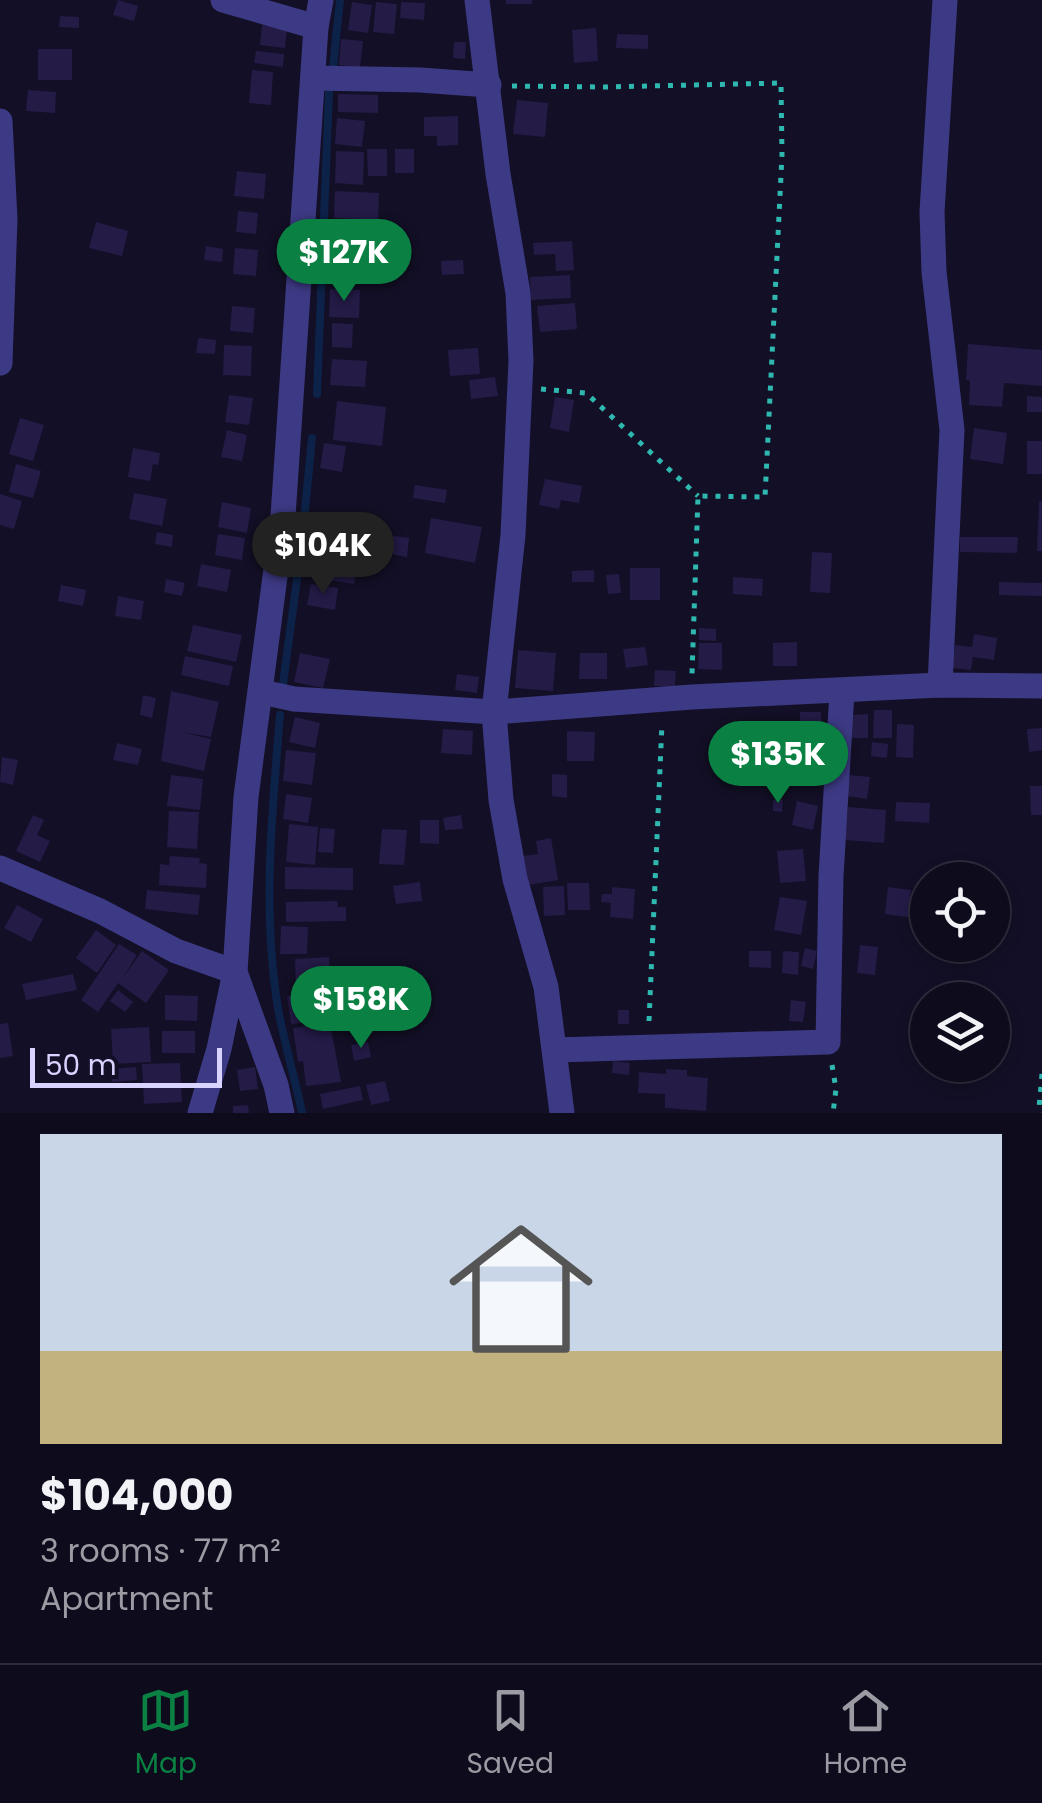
<!DOCTYPE html>
<meta charset="utf-8">
<style>
body{margin:0;font-family:Poppins,sans-serif;background:#1c1929;color:#f1f3f6;height:100vh;display:flex;flex-direction:column;font-size:38px;white-space:nowrap}
*{box-sizing:border-box;margin:0}
p{font-size:32px;color:#9b9ba3}
.icon{flex:none;width:55px;height:55px;fill:none;stroke:currentColor;stroke-width:2;stroke-linecap:round;stroke-linejoin:round}
.map{position:relative;height:1113px;overflow:hidden}
.sheet{display:flex;flex-direction:column;background:#0e0b1c;flex:1}
.sheet>*{flex:none}
.fabs{position:absolute;left:910px;top:862px;display:grid;gap:20px}
.fabs a{display:grid;place-items:center;width:100px;height:100px;border-radius:50%;background:#0e0b1c;box-shadow:0 5px 15px #0003,0 0 0 2px #2e2b3b;font-size:50px}
.scale{position:absolute;left:30px;bottom:25px;width:192px;box-sizing:border-box;padding-left:10px;border:5px solid #d9d4ff;border-top:0;font-size:28px;line-height:35px;white-space:nowrap;color:#d9d4ff;-webkit-text-stroke:8px #130f26;paint-order:stroke}
.price{position:absolute;translate:-50% -85px;padding:0 22px;border-radius:35px;background:#0b8043;color:#fff;font-size:32px;line-height:65px;filter:drop-shadow(0 2px 5px #0008)}
.price::after{content:'';position:absolute;left:50%;top:60px;width:30px;height:22px;margin-left:-15px;background:inherit;clip-path:polygon(0 0,100% 0,50% 100%)}
.price.selected{background:#222;color:#fff}
ul{padding:0;list-style:none}
li{display:grid;align-content:center;gap:20px;height:530px;padding:0 40px}
li span{display:grid;place-items:center;height:310px;border-radius:0px;color:#555}
li>.icon{margin-inline-start:auto}
span .icon{width:180px;height:180px;fill:#fffc;stroke-width:1}
li b{font-size:42px}
.tab-bar{display:flex;justify-content:space-around;align-items:center;height:140px;border-top:2px solid #2e2b3b;background:#0e0b1c;font-size:28px;color:#9b9ba3}
.tab-bar a{display:grid;justify-items:center;gap:5px}
.tab-bar .selected{color:#0b8043}
.map>svg:first-child{display:block}
.lines{fill:none;stroke-linecap:round;stroke-linejoin:round}
.stream{stroke:#0c2248;stroke-width:8}
.building{fill:#241b47}
.path{stroke:#2fb8b0;stroke-width:5;stroke-dasharray:5 8;stroke-linecap:butt}
.street{stroke:#3d3a85;stroke-width:25}
</style>
<div class="map">
<svg width="1042" height="1113" viewBox="0 0 1042 1113">
<rect width="100%" height="100%" fill="#130f26"/>
<g class="lines">
<g class="stream">
<path d="M333,68L340,0"/>
<path d="M317,394L329,92"/>
<path d="M305,510L312,438"/>
<path d="M283,684L301,549"/>
<path d="M280,715C272,812 262,911 278,1008C284,1043 295,1078 302,1113"/>
</g>
</g>
<g class="building">
<path d="M118,0L138,6L134,21L113,15Z"/>
<rect x="506" y="0" width="26" height="4"/>
<path d="M352,2L372,5L368,33L348,30Z"/>
<path d="M376,2L397,4L394,34L373,32Z"/>
<path d="M401,2L425,3L424,20L400,18Z"/>
<path d="M60,16L79,17V28L59,27Z"/>
<path d="M262,25L287,28L285,48L260,45Z"/>
<path d="M596,28L598,61L574,63L572,30Z"/>
<path d="M617,34L648,35V49L616,48Z"/>
<path d="M341,39L363,41L360,67L339,65Z"/>
<path d="M454,42H466L465,59L453,58Z"/>
<rect x="38" y="49" width="34" height="31"/>
<path d="M256,51L284,54L283,67L254,63Z"/>
<path d="M252,70L273,72L271,105L249,103Z"/>
<path d="M28,90L56,92L55,113L26,111Z"/>
<path d="M338,94L378,95V113L338,112Z"/>
<path d="M517,100L548,103L545,137L513,134Z"/>
<path d="M458,116V145L437,146V136H424V117Z"/>
<path d="M337,118L365,121L362,147L335,144Z"/>
<path d="M367,149H387V176H368Z"/>
<rect x="395" y="149" width="19" height="24"/>
<path d="M336,151L364,152L363,185L335,183Z"/>
<path d="M237,171L266,174L264,199L234,196Z"/>
<path d="M335,191L379,193L378,220L334,218Z"/>
<path d="M238,211L258,213L256,234L236,232Z"/>
<path d="M96,222L128,231L122,256L89,248Z"/>
<path d="M572,241L574,270L556,271L555,254L534,255L533,243Z"/>
<path d="M206,246L223,249L222,262L204,260Z"/>
<path d="M235,248L258,250L256,276L233,274Z"/>
<path d="M463,260L464,274L442,275L441,261Z"/>
<path d="M570,275L571,298L531,300L530,277Z"/>
<path d="M330,289L360,290L359,318L329,317Z"/>
<path d="M575,303L577,329L540,332L537,306Z"/>
<path d="M232,306L255,308L253,333L230,331Z"/>
<path d="M332,323L353,324L352,348L332,347Z"/>
<path d="M198,338L216,340L215,354L196,353Z"/>
<path d="M968,344L1042,350V386L1004,383L1002,407L969,405L970,381L966,380Z"/>
<path d="M224,345L252,346L251,376L223,375Z"/>
<path d="M478,348L480,374L450,376L448,350Z"/>
<path d="M332,359L367,361L365,387L330,385Z"/>
<path d="M495,377L498,396L471,399L469,380Z"/>
<path d="M229,395L253,398L249,425L225,422Z"/>
<path d="M1027,396L1042,397V412H1027Z"/>
<path d="M555,397L574,400L569,432L550,428Z"/>
<path d="M337,401L386,407L382,446L333,440Z"/>
<path d="M20,418L44,425L33,461L9,454Z"/>
<path d="M974,428L1007,433L1003,464L970,459Z"/>
<path d="M227,430L247,435L242,461L221,457Z"/>
<rect x="1027" y="441" width="15" height="33"/>
<path d="M324,443L346,446L342,472L320,468Z"/>
<path d="M133,448L160,453L158,465L153,464L150,481L128,477Z"/>
<path d="M16,464L41,471L33,498L9,492Z"/>
<path d="M545,479L582,486L579,503L561,500L559,509L539,505Z"/>
<path d="M415,485L447,490L445,503L413,498Z"/>
<path d="M134,493L167,499L162,526L129,519Z"/>
<path d="M0,494L22,501L14,529L0,525Z"/>
<path d="M1039,501L1042,502V551H1037Z"/>
<path d="M222,502L251,508L247,533L218,527Z"/>
<path d="M431,518L482,527L475,563L425,553Z"/>
<path d="M330,527L409,538L407,557L328,542Z"/>
<path d="M157,532L173,535L172,547L155,544Z"/>
<path d="M218,534L245,538L242,560L215,555Z"/>
<path d="M960,537H1018L1017,553L960,552Z"/>
<path d="M812,552L832,553L830,593L810,592Z"/>
<path d="M320,555L357,561L354,584L316,578Z"/>
<path d="M201,564L231,570L227,592L197,586Z"/>
<rect x="630" y="568" width="30" height="32"/>
<path d="M594,570V582H572V571Z"/>
<path d="M619,574L621,593L608,594L606,575Z"/>
<path d="M733,577L763,579L762,596L733,594Z"/>
<path d="M166,579L185,583L182,596L164,592Z"/>
<path d="M999,582L1042,583V596L999,595Z"/>
<path d="M311,584L338,588L335,610L307,605Z"/>
<path d="M61,585L86,590L83,606L58,601Z"/>
<path d="M118,596L144,601L141,620L115,616Z"/>
<path d="M193,625L242,635L236,662L187,651Z"/>
<path d="M699,628L716,629V641L699,640Z"/>
<path d="M974,634L997,638L994,660L973,657L971,670L952,668L955,645L972,647Z"/>
<path d="M797,642V666H773V643Z"/>
<path d="M699,643H722V670L698,669Z"/>
<path d="M645,647L648,665L626,668L623,649Z"/>
<path d="M518,650L556,653L553,691L515,688Z"/>
<path d="M300,653L330,659L323,688L294,682Z"/>
<path d="M580,653H607V679H579Z"/>
<path d="M185,656L233,666L229,686L181,675Z"/>
<path d="M655,670L676,671L675,687L654,686Z"/>
<path d="M457,674L479,677L477,693L455,690Z"/>
<path d="M171,691L219,702L211,737L181,732L211,739L204,771L161,761Z"/>
<path d="M143,695L156,698L152,718L140,715Z"/>
<path d="M874,710H892V738H873Z"/>
<path d="M800,712H821V740H808V730H800Z"/>
<path d="M868,714V738H852V715Z"/>
<path d="M295,717L320,723L315,748L289,742Z"/>
<path d="M897,724L914,725L913,758L896,757Z"/>
<path d="M1042,728V750L1029,752L1027,729Z"/>
<path d="M443,729L473,731L472,755L441,753Z"/>
<path d="M567,731L595,732L594,761H567Z"/>
<path d="M872,742L888,744L887,758L871,756Z"/>
<path d="M117,743L142,749L138,765L113,760Z"/>
<path d="M286,750L316,753L312,785L283,781Z"/>
<path d="M2,757L18,760L13,785L0,782Z"/>
<path d="M552,774L567,775V798L552,796Z"/>
<path d="M171,775L203,779L200,810L167,806Z"/>
<path d="M850,775L870,777L867,799L847,796Z"/>
<path d="M1030,786H1042V815H1031Z"/>
<path d="M286,794L312,798L308,823L283,819Z"/>
<path d="M773,800H783L782,812L773,811Z"/>
<path d="M797,801L818,806L813,830L792,825Z"/>
<path d="M896,802L930,803L929,823L895,821Z"/>
<path d="M848,807L886,810L884,843L845,840Z"/>
<path d="M169,811L199,812L197,849L167,847Z"/>
<path d="M33,815L44,820L37,835L50,841L40,862L16,851Z"/>
<path d="M461,815L463,829L445,830L443,818Z"/>
<path d="M420,820H439V844L420,843Z"/>
<path d="M289,824L318,827L315,865L286,862Z"/>
<path d="M320,828L335,829L333,853L318,852Z"/>
<path d="M382,829L407,830L404,865L379,864Z"/>
<path d="M551,838L558,880L528,885L523,856L538,854L536,841Z"/>
<path d="M803,849L806,881L780,883L777,851Z"/>
<path d="M170,856L200,858L199,863L207,864L206,888L159,885L160,864L169,865Z"/>
<path d="M285,867L353,868V890L285,889Z"/>
<path d="M420,882L422,901L396,904L393,886Z"/>
<path d="M567,883H589L590,910H568Z"/>
<path d="M564,886L565,915L544,916L543,887Z"/>
<path d="M612,887L635,889L633,919L610,917L611,903L601,902L602,894H612Z"/>
<path d="M888,887L911,890L908,917L885,914Z"/>
<path d="M147,890L200,895L198,915L145,909Z"/>
<path d="M780,897L807,901L801,935L774,930Z"/>
<path d="M337,901L338,907H346V921L286,922V902Z"/>
<path d="M17,905L43,919L31,942L4,928Z"/>
<path d="M281,926L308,927L307,954H280Z"/>
<path d="M96,930L116,945L97,973L76,958Z"/>
<path d="M119,944L137,955L122,979L142,951L169,970L146,1003L118,983L98,1012L81,1000Z"/>
<path d="M860,945L878,947L875,975L857,973Z"/>
<path d="M805,948L817,951L813,969L801,966Z"/>
<path d="M749,951H771V968L749,967Z"/>
<path d="M783,951L799,952L798,975L782,973Z"/>
<path d="M329,957L331,986L296,988L295,959Z"/>
<path d="M73,974L77,990L26,1000L22,984Z"/>
<path d="M118,990L133,1002L125,1012L110,1001Z"/>
<path d="M308,993L311,1022L291,1024L287,996Z"/>
<path d="M165,995L198,996L197,1021L165,1020Z"/>
<path d="M922,996L928,997V1016L920,1015Z"/>
<path d="M791,1000L806,1002L803,1022L789,1021Z"/>
<rect x="618" y="1010" width="11" height="14"/>
<path d="M8,1023L13,1056L0,1058V1024Z"/>
<path d="M330,1023L341,1082L306,1086L303,1061L298,1062L293,1028Z"/>
<path d="M149,1027L151,1062L113,1064L111,1029Z"/>
<rect x="162" y="1031" width="33" height="22"/>
<path d="M368,1042L371,1057L354,1061L351,1045Z"/>
<path d="M613,1061L630,1063L629,1075L612,1073Z"/>
<path d="M180,1063L182,1102L144,1104L142,1064Z"/>
<path d="M136,1067L137,1080L112,1082L111,1069Z"/>
<path d="M255,1067L258,1089L240,1091L237,1070Z"/>
<path d="M666,1069L687,1070V1076L708,1078L706,1111L665,1108V1094L638,1093L639,1072L666,1074Z"/>
<path d="M385,1081L390,1101L371,1105L366,1085Z"/>
<path d="M360,1086L363,1100L323,1109L320,1094Z"/>
<path d="M248,1105L249,1113H233V1106Z"/>
</g>
<g class="lines">
<g class="path">
<path d="M512,86L604,87L781,83L782,155L765,497L698,496L692,674"/>
<path d="M541,389L586,393L698,496"/>
<path d="M649,1021L662,723"/>
<path d="M832,1065L836,1089L833,1113"/>
<path d="M1042,1074L1039,1108L1042,1112"/>
</g>
<g class="street">
<path d="M223,0L316,27"/>
<path d="M477,0L498,174L518,293L521,361L513,535L494,712L501,800L515,879L546,987L562,1113"/>
<path d="M313,78L420,80L489,85"/>
<path d="M0,121L5,219L0,363"/>
<path d="M940,685L952,430L934,272L932,212L945,0"/>
<path d="M262,692L294,699L494,712L692,697L940,685L1042,686"/>
<path d="M0,868L100,911L176,951L235,972L276,1085L282,1113"/>
<path d="M555,1050L828,1042L831,876L842,692"/>
<path d="M200,1113L219,1049L235,972L246,797L283,516L316,27L321,0"/>
</g>
</g>
</svg>
<div class="fabs">
<a><svg class="icon" aria-label="locate" viewBox="0 0 24 24"><circle cx="12" cy="12" r="6"/><path d="M12 2v4M12 18v4M2 12h4M18 12h4"/></svg></a>
<a><svg class="icon" aria-label="layers" viewBox="0 0 24 24"><path d="M12 4l9 5-9 5-9-5zM3 14l9 5 9-5"/></svg></a>
</div>
<div class="scale">50 m</div>
<b class="price" style="left:344px;top:304px">$127K</b>
<b class="price selected" style="left:323px;top:597px">$104K</b>
<b class="price" style="left:778px;top:806px">$135K</b>
<b class="price" style="left:361px;top:1051px">$158K</b>
</div>
<section class="sheet">
<ul>
<li><span style="background:linear-gradient(#c9d6e8 70%,#c2b280 0)"><svg class="icon" aria-label="home" viewBox="0 0 24 24"><path d="M3 11l9-7 9 7M6 9v11h12V9"/></svg></span><div><b>$104,000</b><p>3 rooms · 77 m²</p><p>Apartment</p></div></li>
</ul>
</section>
<nav class="tab-bar">
<a class="selected"><svg class="icon" aria-label="map" viewBox="0 0 24 24"><path d="M3 6l6-2 6 2 6-2v14l-6 2-6-2-6 2zM9 4v14M15 6v14"/></svg>Map</a>
<a><svg class="icon" aria-label="saved" viewBox="0 0 24 24"><path d="M7 4h10v16l-5-4-5 4z"/></svg>Saved</a>
<a><svg class="icon" aria-label="home" viewBox="0 0 24 24"><path d="M3 11l9-7 9 7M6 9v11h12V9"/></svg>Home</a>
</nav>
